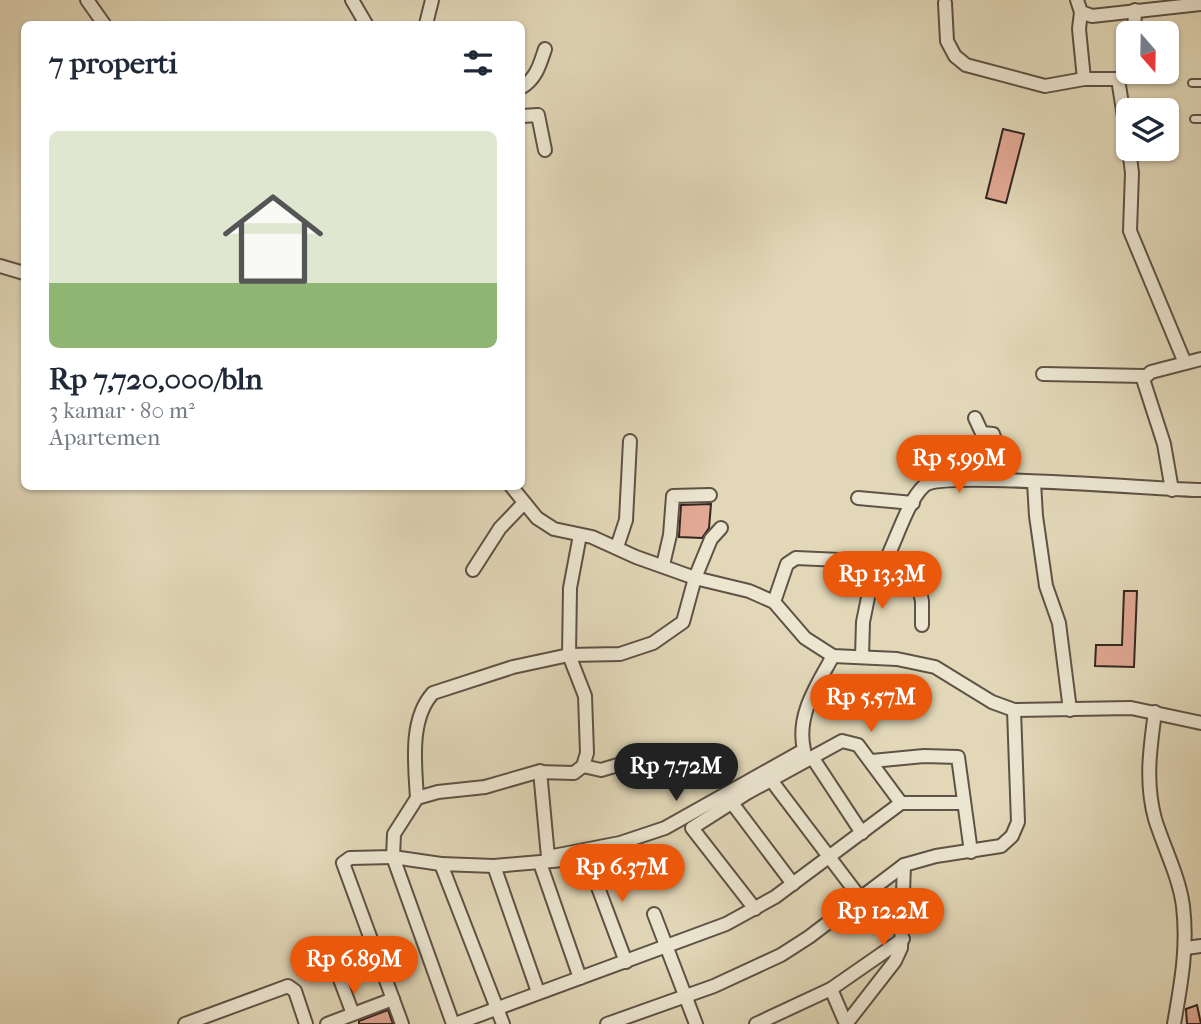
<!DOCTYPE html>
<html lang="id">
<meta charset="utf-8">
<style>
body{margin:0;font-family:"IM FELL French Canon",serif;background:#f2f2f3;color:#1f2937;height:100vh;display:flex;flex-direction:column;font-size:26px;white-space:nowrap}
*{box-sizing:border-box;margin:0}
p{font-size:23px;color:#747a83}
.icon{flex:none;width:38px;height:38px;fill:none;stroke:currentColor;stroke-width:2;stroke-linecap:round;stroke-linejoin:round}
.map{position:relative;flex:1;overflow:hidden}
.drawer{position:absolute;left:21px;top:21px;width:504px;height:469px;display:flex;flex-direction:column;background:#fff;border-radius:10px;box-shadow:0 2px 5px #0004}
.drawer>*{flex:none}
.needle{width:46px;rotate:160deg}
.buttons{position:absolute;left:1116px;top:21px;display:grid;gap:14px}
.buttons a{display:grid;place-items:center;width:63px;height:63px;border-radius:10px;background:#fff;box-shadow:0 2px 5px #0004;font-size:35px}
.price{position:absolute;translate:-50% -60px;padding:0 16px;border-radius:24px;background:#ea580c;color:#fff;font-size:23px;line-height:46px;filter:drop-shadow(0 2px 4px #0008)}
.price::after{content:'';position:absolute;left:50%;top:42px;width:21px;height:16px;margin-left:-10px;background:inherit;clip-path:polygon(0 0,100% 0,50% 100%)}
.price.active{background:#222;color:#fff}
ul{padding:0;list-style:none}
li{display:grid;align-content:center;gap:14px;height:371px;padding:0 28px}
li+li{border-top:2px solid #e0e1e3}
li span{display:grid;place-items:center;height:217px;border-radius:10px;color:#555}
li>.icon{margin-inline-start:auto}
span .icon{width:126px;height:126px;fill:#fffc;stroke-width:1}
li b{font-size:30px}
h2{display:flex;justify-content:space-between;align-items:center;height:84px;padding:0 28px;font-size:30px}
.map>svg:first-child{display:block}
.building{fill:#e1a893;stroke:#332520;stroke-width:2}
.lines{fill:none;stroke-linecap:round;stroke-linejoin:round}
.lane-casing{stroke:#5f5246;stroke-width:10}
.street-casing{stroke:#5f5246;stroke-width:16}
.lane{stroke:#ece6d1;stroke-width:6}
.street{stroke:#ece6d1;stroke-width:12}
</style>
<div class="map">
<svg width="1201" height="1024" viewBox="0 0 1201 1024">
<rect width="100%" height="100%" fill="#e2d8b8"/>
<filter id="stains"><feTurbulence type="fractalNoise" baseFrequency=".00286" numOctaves="4"/><feColorMatrix values="0 0 0 0 .2 0 0 0 0 .09 0 0 0 0 .02 0 0 0 .5 -.17"/></filter>
<radialGradient id="worn" r=".72"><stop offset=".6" stop-color="#630" stop-opacity="0"/><stop offset="1" stop-color="#630" stop-opacity=".3"/></radialGradient>
<g class="building">
<path d="M1003,129L1024,134L1006,203L986,198Z"/>
<path d="M711,504L709,528L702,538L679,537L681,505Z"/>
<path d="M1124,591H1137L1134,667L1095,666L1096,645H1122Z"/>
<path d="M1197,1005L1201,1024H1187L1186,1009Z"/>
<path d="M388,1010L393,1024H359V1021Z"/>
</g>
<g class="lines">
<g class="lane-casing">
<g id="lane">
<path d="M1192,83H1201"/>
<path d="M1194,119H1201"/>
</g>
</g>
<g class="street-casing">
<g id="street">
<path d="M87,0L104,24"/>
<path d="M352,0L366,24"/>
<path d="M1077,0L1081,12L1092,16L1201,4"/>
<path d="M945,3L947,41L955,56L966,65L1045,86L1084,79"/>
<path d="M1081,12L1079,29L1084,79H1118"/>
<path d="M426,24L432,0"/>
<path d="M1134,33L1135,10"/>
<path d="M522,87C536,79 540,64 545,49"/>
<path d="M522,116L538,115L545,150"/>
<path d="M1129,148L1118,79L1129,72"/>
<path d="M1129,149L1132,173L1130,231L1185,363"/>
<path d="M0,266L24,273"/>
<path d="M1043,374L1144,376"/>
<path d="M975,418L982,433L993,434L1008,479"/>
<path d="M1034,482L1036,516L1046,586L1059,623L1070,710"/>
<path d="M511,486L537,518L554,529L592,537L636,557L695,578L749,591L774,602L805,638L833,656L897,659L935,667L992,702L1014,710L1131,708L1201,723"/>
<path d="M1172,490L1164,444L1143,379L1151,372L1201,359"/>
<path d="M858,498L913,503"/>
<path d="M617,547L626,520L630,441"/>
<path d="M885,562L913,563L922,601V625"/>
<path d="M663,565L670,535L673,496L710,495"/>
<path d="M473,570L500,528L523,504"/>
<path d="M774,602L787,564L796,558L885,562C896,541 908,500 924,486C941,470 1162,490 1201,490"/>
<path d="M862,657L863,622L875,563"/>
<path d="M1155,712C1150,749 1145,782 1155,819C1164,848 1179,876 1183,906C1188,947 1181,984 1174,1024"/>
<path d="M812,757L862,833"/>
<path d="M872,761L924,756L958,757L971,852"/>
<path d="M583,766L601,770L628,762"/>
<path d="M540,771L548,857L620,843L665,828L804,750C796,715 817,685 833,656"/>
<path d="M771,780L861,899"/>
<path d="M417,798C415,765 409,719 433,693L513,667L569,655L620,654L653,643L683,622L695,578L711,539L721,528"/>
<path d="M732,803L793,884"/>
<path d="M540,863L580,978"/>
<path d="M441,864L393,857L453,1024"/>
<path d="M494,866L441,864L503,1024"/>
<path d="M755,909L692,828L747,793L842,741L858,745L901,803"/>
<path d="M654,914L696,1024"/>
<path d="M1186,948L1201,946"/>
<path d="M330,953L353,1014"/>
<path d="M831,989L846,1024"/>
<path d="M538,992L494,866L587,858L626,962"/>
<path d="M185,1024L288,986L295,991L306,1024"/>
<path d="M327,1024L393,999"/>
<path d="M402,1024L343,863L350,858L393,857L394,834L417,798L438,792L485,787L537,772L574,773L583,766L587,753L585,696L569,655L570,588L580,535"/>
<path d="M455,1024L726,924L775,897L901,803H964"/>
<path d="M607,1024L714,986L781,955L809,937L904,865L936,856L1001,846L1012,836L1018,822L1014,710"/>
<path d="M756,1024L831,989L903,939"/>
<path d="M846,1024L895,961L901,948L904,865"/>
</g>
</g>
<use href="#lane" class="lane"/>
<use href="#street" class="street"/>
</g>
<rect width="100%" height="100%" filter="url(#stains)"/>
<rect width="100%" height="100%" fill="url(#worn)"/>
</svg>
<div class="buttons">
<a><svg class="needle" viewBox="-14 -14 28 28"><path d="M0-13l5 13h-10z" fill="#e53935"/><path d="M0 13l5-13h-10z" fill="#747a83"/></svg></a>
<a><svg class="icon" aria-label="layers" viewBox="0 0 24 24"><path d="M12 4l9 5-9 5-9-5zM3 14l9 5 9-5"/></svg></a>
</div>
<b class="price" style="left:959px;top:495px">Rp 5.99M</b>
<b class="price" style="left:882px;top:611px">Rp 13.3M</b>
<b class="price" style="left:871px;top:734px">Rp 5.57M</b>
<b class="price active" style="left:676px;top:803px">Rp 7.72M</b>
<b class="price" style="left:622px;top:904px">Rp 6.37M</b>
<b class="price" style="left:883px;top:948px">Rp 12.2M</b>
<b class="price" style="left:354px;top:996px">Rp 6.89M</b>
<section class="drawer">
<h2>7 properti<svg class="icon" aria-label="filters" viewBox="0 0 24 24"><path d="M4 7h16M4 17h16"/><circle cx="9" cy="7" r="2"/><circle cx="15" cy="17" r="2"/></svg></h2>
<ul>
<li><span style="background:linear-gradient(#dfe7d0 70%,#8fb573 0)"><svg class="icon" aria-label="home" viewBox="0 0 24 24"><path d="M3 11l9-7 9 7M6 9v11h12V9"/></svg></span><div><b>Rp 7,720,000/bln</b><p>3 kamar · 80 m²</p><p>Apartemen</p></div></li>
</ul>
</section>
</div>
